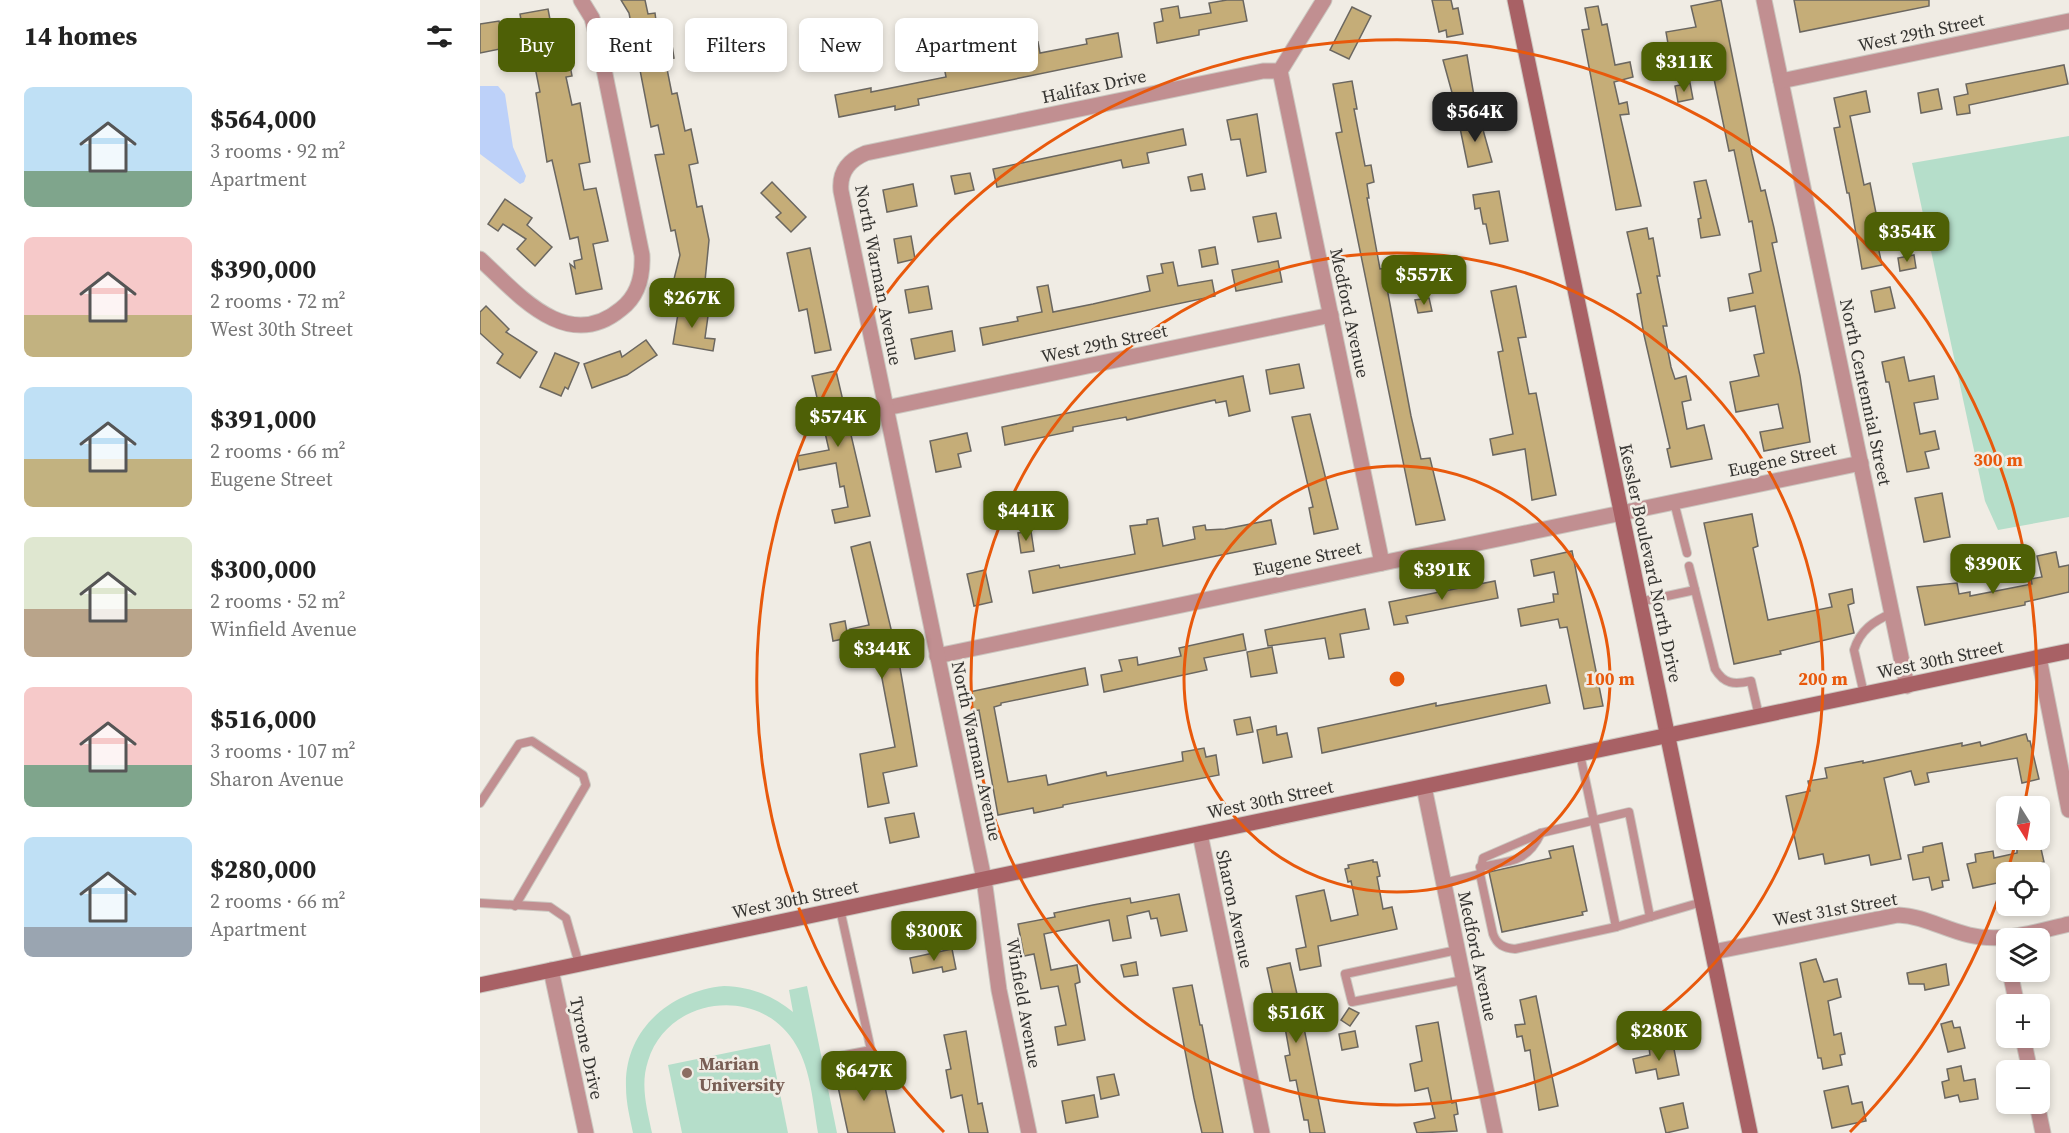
<!DOCTYPE html>
<meta charset="utf-8">
<style>
body{margin:0;font-family:"Source Serif 4",serif;background:#f6f6f6;color:#222;height:100vh;display:flex;flex-direction:column;font-size:22px;white-space:nowrap}
*{box-sizing:border-box;margin:0}
p{font-size:20px;color:#767676}
.icon{flex:none;width:33px;height:33px;fill:none;stroke:currentColor;stroke-width:2;stroke-linecap:round;stroke-linejoin:round}
.map{position:relative;flex:1;overflow:hidden}
.drawer{display:flex;flex-direction:column;background:#fff;width:480px}
.drawer>*{flex:none}
.banner{position:absolute;left:18px;top:18px;width:570px;height:54px;display:flex;gap:12px}
.needle{width:39px;rotate:169deg}
.fabs{position:absolute;left:1516px;top:796px;display:grid;gap:12px}
.fabs a{display:grid;place-items:center;width:54px;height:54px;border-radius:9px;background:#fff;box-shadow:0 3px 9px #0003;font-size:30px}
.price{position:absolute;translate:-50% -51px;padding:0 14px;border-radius:12px;background:#4e6006;color:#fff;font-size:20px;line-height:39px;filter:drop-shadow(0 2px 3px #0008)}
.price::after{content:'';position:absolute;left:50%;top:36px;width:18px;height:14px;margin-left:-9px;background:inherit;clip-path:polygon(0 0,100% 0,50% 100%)}
.price.active{background:#222;color:#fff}
ul{padding:0;list-style:none}
li{display:flex;align-items:center;gap:18px;height:150px;padding:0 24px}
li span{display:grid;place-items:center;flex:none;width:168px;height:120px;border-radius:9px;color:#555}
li>.icon{margin-inline-start:auto}
span .icon{width:72px;height:72px;fill:#fffc;stroke-width:1}
li b{font-size:26px}
h2{display:flex;justify-content:space-between;align-items:center;height:72px;padding:0 24px;font-size:26px}
.tag{padding:0 21px;border-radius:9px;background:#fff;box-shadow:0 3px 9px #0003;font-size:21px;line-height:54px}
.tag.active{background:#4e6006;color:#fff}
main{display:flex;flex:1;min-height:0}
.map>svg:first-child{display:block}
.green{fill:#b5deca}
.water{fill:#bdd1f9}
.building{fill:#c5ad78;stroke:#6b6760;stroke-width:1.5}
.lines{fill:none;stroke-linecap:round;stroke-linejoin:round}
.service-casing{stroke:#cbc7c0;stroke-width:10}
.minor-casing{stroke:#cbc7c0;stroke-width:17}
.secondary-casing{stroke:#cbc7c0;stroke-width:17}
.service{stroke:#c18f91;stroke-width:8}
.minor{stroke:#c18f91;stroke-width:15}
.secondary{stroke:#a86165;stroke-width:15}
.ring{fill:none;stroke:#e8590c;stroke-width:3}
.education-dot{fill:#8d6e63;stroke:#f0ece4;stroke-width:2}
.labels{text-anchor:middle;dominant-baseline:central;stroke-width:5;stroke-linejoin:round;paint-order:stroke}
.street-label{font-size:18px;fill:#353431;stroke:#f0ece4}
.education-label{font-size:18px;font-weight:bold;fill:#785e54;stroke:#f0ece4;text-anchor:start}
.centre{fill:#e8590c;stroke:#f0ece4;stroke-width:3}
.ring-label{font-size:18px;text-anchor:middle;font-weight:bold;fill:#e8590c;stroke:#f0ece4;stroke-width:5;stroke-linejoin:round;paint-order:stroke}
</style>
<main>
<section class="drawer">
<h2>14 homes<svg class="icon" aria-label="filters" viewBox="0 0 24 24"><path d="M4 7h16M4 17h16"/><circle cx="9" cy="7" r="2"/><circle cx="15" cy="17" r="2"/></svg></h2>
<ul>
<li><span style="background:linear-gradient(#bfe0f5 70%,#7fa58c 0)"><svg class="icon" aria-label="home" viewBox="0 0 24 24"><path d="M3 11l9-7 9 7M6 9v11h12V9"/></svg></span><div><b>$564,000</b><p>3 rooms · 92 m²</p><p>Apartment</p></div></li>
<li><span style="background:linear-gradient(#f6c9c9 65%,#c2b280 0)"><svg class="icon" aria-label="home" viewBox="0 0 24 24"><path d="M3 11l9-7 9 7M6 9v11h12V9"/></svg></span><div><b>$390,000</b><p>2 rooms · 72 m²</p><p>West 30th Street</p></div></li>
<li><span style="background:linear-gradient(#bfe0f5 60%,#c2b280 0)"><svg class="icon" aria-label="home" viewBox="0 0 24 24"><path d="M3 11l9-7 9 7M6 9v11h12V9"/></svg></span><div><b>$391,000</b><p>2 rooms · 66 m²</p><p>Eugene Street</p></div></li>
<li><span style="background:linear-gradient(#dfe7d0 60%,#b9a48a 0)"><svg class="icon" aria-label="home" viewBox="0 0 24 24"><path d="M3 11l9-7 9 7M6 9v11h12V9"/></svg></span><div><b>$300,000</b><p>2 rooms · 52 m²</p><p>Winfield Avenue</p></div></li>
<li><span style="background:linear-gradient(#f6c9c9 65%,#7fa58c 0)"><svg class="icon" aria-label="home" viewBox="0 0 24 24"><path d="M3 11l9-7 9 7M6 9v11h12V9"/></svg></span><div><b>$516,000</b><p>3 rooms · 107 m²</p><p>Sharon Avenue</p></div></li>
<li><span style="background:linear-gradient(#bfe0f5 75%,#9aa5b1 0)"><svg class="icon" aria-label="home" viewBox="0 0 24 24"><path d="M3 11l9-7 9 7M6 9v11h12V9"/></svg></span><div><b>$280,000</b><p>2 rooms · 66 m²</p><p>Apartment</p></div></li>
</ul>
</section>
<div class="map">
<svg width="1589" height="1133" viewBox="0 0 1589 1133">
<rect width="100%" height="100%" fill="#f0ece4"/>
<g class="green">
<path d="M1589,136V517L1518,530L1505,501L1432,163Z"/>
<path d="M244,986C271,987 292,995 313,1012L309,990L327,986L357,1133H338C333,1104 331,1070 316,1045C282,985 188,995 168,1061C160,1085 167,1109 172,1133H153C150,1118 146,1103 146,1087C144,1030 190,991 244,986Z"/>
<path d="M290,1044L308,1133H202L188,1065Z"/>
</g>
<path class="water" d="M0,86H18L25,94L33,147L46,176L44,182L40,184L0,154Z"/>
<g class="building">
<path d="M141,0H165L168,14L175,13L177,28L182,27L185,46L192,45L194,58L185,59L192,94L197,93L205,131L211,129L218,163L209,165L217,207L222,206L229,240L225,281H220L218,289L194,279L200,255L195,230L191,231L175,155L184,154L178,125L171,127L149,13Z"/>
<path d="M747,0H763L767,21L719,30V35L677,43L674,23L683,21L681,9L698,6L700,18L731,13L729,3Z"/>
<path d="M952,0H971L973,9L978,8L983,34L967,37L966,30L959,32Z"/>
<path d="M1241,0L1272,154L1281,191L1285,190L1294,228L1297,242L1292,243L1320,376L1330,442L1284,451L1280,432L1303,428L1298,404L1256,412L1250,382L1279,376L1274,355L1284,353L1275,306L1250,311L1248,298L1273,293L1269,274L1281,271L1272,221L1269,222L1254,150L1249,151L1233,74L1229,75L1225,55L1191,61L1186,32L1216,27L1211,6Z"/>
<path d="M1314,0H1449V6L1320,32Z"/>
<path d="M1118,6L1122,25L1127,24L1135,65L1150,62L1153,77L1134,82L1139,104L1147,102L1149,114L1140,115L1161,206L1136,210L1102,30L1109,29L1105,8Z"/>
<path d="M872,7L891,16L869,59L850,50Z"/>
<path d="M68,9L76,51L87,49L92,76L86,77L92,105L100,103L110,162L99,164L104,190L116,188L128,241L113,244L122,289L96,294L90,264L95,268L94,261L102,259L98,237L90,239L72,160L67,162L56,93L60,92L49,37H44L40,14Z"/>
<path d="M19,21L25,48L0,53V24Z"/>
<path d="M638,33L642,57L438,99L439,105L415,110V106L359,117L355,95L391,88V92L466,77L460,46L475,43L478,59L505,54L507,64L538,58L536,47L558,42L560,53L607,44L606,39Z"/>
<path d="M987,55L994,96L974,100L963,60Z"/>
<path d="M1584,65L1588,84L1489,105L1490,113L1477,115L1474,97L1488,94L1486,84Z"/>
<path d="M872,81L877,109H874L885,166L891,165L894,182L887,184L889,198H887L900,269L907,268L910,282L906,283L931,416L941,459L950,458L965,520L936,525L856,133L862,132L853,84Z"/>
<path d="M1210,83L1213,99L1198,102L1195,86Z"/>
<path d="M1458,89L1462,109L1441,113L1438,93Z"/>
<path d="M1386,91L1390,112L1370,116L1384,185L1390,183L1398,223L1426,217L1429,230L1396,237L1402,265L1382,269L1369,193H1367L1354,128L1360,127L1354,98Z"/>
<path d="M777,114L786,172L767,176L760,139L751,140L747,120Z"/>
<path d="M1000,119L1012,162L988,167L979,123Z"/>
<path d="M703,129L706,145L667,153L669,163L643,168L641,160L517,187L513,169Z"/>
<path d="M490,173L494,190L475,194L471,176Z"/>
<path d="M722,174L725,189L711,191L708,177Z"/>
<path d="M1226,180L1240,235L1221,238L1218,219L1221,218L1214,182Z"/>
<path d="M292,182L326,217L311,232L296,217L301,213L281,193Z"/>
<path d="M433,184L437,206L407,212L403,190Z"/>
<path d="M1019,191L1028,241L1010,244L1006,224H1003L1000,208L995,209L993,195Z"/>
<path d="M25,199L52,218L47,225L72,247L55,266L37,249L46,239L23,224L18,231L8,224Z"/>
<path d="M796,213L801,238L778,242L773,217Z"/>
<path d="M1167,228L1169,239L1173,238L1180,276H1177L1187,326H1183L1191,367L1195,379L1206,376L1211,400L1202,402L1207,429L1224,425L1232,459L1191,467L1187,449L1190,448L1164,335L1157,294L1161,293L1147,232Z"/>
<path d="M431,236L435,259L418,263L414,239Z"/>
<path d="M735,247L738,264L722,267L719,250Z"/>
<path d="M330,248L351,350L335,353L327,309L319,311L307,253Z"/>
<path d="M1434,255L1436,268L1420,271L1418,258Z"/>
<path d="M798,261L802,282L756,291L752,270Z"/>
<path d="M693,262L698,286L732,280L735,296L503,345L500,328L538,321L537,317L562,312L557,287L568,285L573,312L613,304L670,291L667,276L683,273L681,264Z"/>
<path d="M448,286L452,309L429,313L425,290Z"/>
<path d="M1036,286L1046,337L1038,338L1049,394L1056,393L1076,495L1052,500L1045,449L1013,455L1010,439L1033,434L1018,352L1023,351L1011,291Z"/>
<path d="M1410,287L1415,308L1395,312L1391,291Z"/>
<path d="M949,298L952,311L938,313L935,300Z"/>
<path d="M200,302L219,306L217,314L228,316L225,338L235,339L233,351L193,344Z"/>
<path d="M6,306L29,329L26,332L57,352L40,378L17,363L23,354L0,333V312Z"/>
<path d="M472,331L475,351L435,359L431,339Z"/>
<path d="M166,340L177,355L147,375L112,388L104,364L140,351L142,357Z"/>
<path d="M75,353L99,363L88,389L85,387L81,396L60,387Z"/>
<path d="M1424,357L1429,381L1454,376L1458,399L1434,403L1440,434L1455,431L1459,449L1445,452L1449,468L1427,472L1409,382H1406L1402,362Z"/>
<path d="M819,364L824,388L790,394L786,370Z"/>
<path d="M356,371L390,516L355,523L352,510L368,507L364,486L360,487L356,463L319,470L317,456L349,450L332,376Z"/>
<path d="M763,376L770,411L749,416L746,401L736,403L735,400L647,420L646,417L593,427V431L525,445L522,427Z"/>
<path d="M830,414L858,529L834,534L829,508L833,507L812,417Z"/>
<path d="M487,433L491,451L478,454L481,467L456,472L450,441Z"/>
<path d="M1462,493L1470,537L1444,542L1435,498Z"/>
<path d="M1272,514L1278,546L1273,548L1288,620L1352,607L1349,594L1372,589L1374,603L1368,605L1374,633L1300,651L1301,654L1254,664L1224,523Z"/>
<path d="M678,518L683,546L715,539L713,527L725,525L726,530L745,529L791,520L796,544L553,593L549,571L579,565L580,568L655,554L650,526L667,524V520Z"/>
<path d="M551,531L554,551L541,553L538,533Z"/>
<path d="M390,542L419,662L437,766L403,773L409,803L388,807L380,754L415,747L397,652L375,657L370,629L389,625L371,547Z"/>
<path d="M1092,551L1123,706L1104,709L1087,627L1080,628L1078,619L1041,626L1038,609L1074,602L1073,594H1078L1074,572L1054,576L1051,560Z"/>
<path d="M1576,552L1579,567L1589,565V592L1545,602V605L1445,625L1437,587L1477,583L1479,594L1490,592V596L1552,584L1551,579L1562,577L1557,556Z"/>
<path d="M505,570L512,602L494,606L487,574Z"/>
<path d="M1015,581L1018,598L926,616L928,623L914,625L909,602Z"/>
<path d="M885,609L889,629L860,634L864,657L849,659L845,638L788,646L785,630Z"/>
<path d="M365,621L368,638L353,641L350,624Z"/>
<path d="M763,634L766,650L724,658L727,670L624,692L621,675L642,671L639,660L657,657L658,665L701,656L699,648Z"/>
<path d="M792,647L797,673L771,677L767,652Z"/>
<path d="M605,668L608,685L521,703V705L514,707L528,782L566,775L568,785L626,772L627,776L703,761L702,752L724,748L726,757L736,755L739,775L583,805V807L554,813L553,808L518,815L499,710L493,711L489,692Z"/>
<path d="M1066,685L1070,703L842,753L838,728L956,703V706Z"/>
<path d="M770,717L773,732L757,735L754,720Z"/>
<path d="M796,726L797,735L807,733L812,757L783,763L777,730Z"/>
<path d="M1546,734L1548,741H1550L1559,779L1542,783L1537,758L1447,773L1449,782L1435,785L1431,771L1404,778L1421,859L1391,865L1389,855L1345,864L1343,854L1319,859L1306,796L1330,791L1328,781L1347,778L1345,768L1383,761V763L1482,743V746L1500,742L1501,746Z"/>
<path d="M434,813L439,837L410,843L405,818Z"/>
<path d="M1537,840H1559L1564,862L1559,863L1561,873H1525L1527,881L1493,888L1487,864L1496,862L1495,854L1513,851L1514,858L1537,853Z"/>
<path d="M1462,843L1469,880L1462,881L1463,887L1452,890L1449,877L1433,880L1428,855L1443,852V847Z"/>
<path d="M1093,846L1107,911L1102,912L1103,915L1022,932L1009,872L1071,858L1069,851Z"/>
<path d="M893,860V862H897L900,876L897,877L903,909L912,907L917,929L838,946L841,966L820,970L816,949L826,947L816,896L844,890L851,921L878,915L871,881L868,882L865,869L869,868L868,865Z"/>
<path d="M699,894L707,931L681,936L677,918L671,919L669,911L647,916L651,938L633,941L629,920L564,934L571,970L597,965L600,982L595,984L605,1040L578,1045L575,1027L586,1025L578,986L561,989L554,954L544,956L538,924L575,917L574,913L613,905L650,898L651,903Z"/>
<path d="M472,949L476,969L463,972L462,967L433,973L430,958Z"/>
<path d="M1336,959L1344,982L1357,979L1361,997L1348,1001L1354,1035L1361,1033L1365,1054L1360,1055L1362,1065L1343,1069L1341,1058H1338L1320,963Z"/>
<path d="M656,962L658,975L644,977L641,965Z"/>
<path d="M810,963L819,1003L845,1133H830L828,1120H824L816,1080L810,1081L805,1056L810,1055L804,1022L799,1023L787,968Z"/>
<path d="M1466,964L1469,985L1445,990L1444,984H1429L1427,973Z"/>
<path d="M712,985L720,1025H722L743,1133H722L714,1098L693,988Z"/>
<path d="M1056,996L1078,1106L1059,1110L1050,1050L1045,1051L1042,1036L1037,1037L1035,1025L1045,1024L1040,1000Z"/>
<path d="M869,1008L879,1013L870,1026L861,1020Z"/>
<path d="M1472,1021L1474,1028L1480,1027L1485,1048L1468,1052L1461,1024Z"/>
<path d="M958,1022L972,1103L976,1102L978,1114L974,1115L977,1131L937,1133L934,1123L955,1118L948,1088L935,1091L930,1064L942,1061L936,1026Z"/>
<path d="M486,1031L498,1104L502,1103L508,1133H489L482,1095L471,1098L466,1070L471,1069L464,1035Z"/>
<path d="M875,1031L878,1047L862,1050L859,1034Z"/>
<path d="M1193,1044L1199,1075L1178,1079L1176,1069L1156,1073L1153,1059L1170,1055L1169,1048Z"/>
<path d="M381,1063L384,1082L403,1078L415,1133H368L354,1068Z"/>
<path d="M1481,1066L1484,1081L1495,1079L1498,1099L1480,1102L1478,1095L1465,1098L1462,1082L1469,1080L1467,1069Z"/>
<path d="M634,1074L639,1095L621,1099L617,1077Z"/>
<path d="M1368,1086L1372,1104L1382,1102L1386,1121L1352,1128L1344,1091Z"/>
<path d="M614,1095L618,1117L586,1123L582,1101Z"/>
<path d="M1203,1103L1208,1128L1186,1133L1180,1108Z"/>
</g>
<g class="lines">
<g class="service-casing">
<g id="service">
<path d="M1194,502L1207,553"/>
<path d="M1209,566L1235,669C1244,684 1254,685 1271,681L1279,716"/>
<path d="M1159,602L1215,590"/>
<path d="M1384,694L1374,650C1380,630 1394,621 1412,613"/>
<path d="M1100,754L1136,927"/>
<path d="M0,803L39,744L52,741L103,775L106,785L35,906"/>
<path d="M1000,867C1030,861 1047,863 1061,833"/>
<path d="M1000,874L1013,934C1017,945 1024,948 1035,949L1136,927L1222,902"/>
<path d="M964,883L1000,874L1003,858L1061,833L1149,812L1170,917"/>
<path d="M0,903L70,907L86,918L99,964"/>
<path d="M977,950L865,974L872,1002L983,980"/>
<path d="M355,1057L391,1050L360,909"/>
</g>
</g>
<g class="minor-casing">
<g id="minor">
<path d="M1284,0L1427,686"/>
<path d="M800,71L902,563"/>
<path d="M1301,81L1589,21"/>
<path d="M0,259C38,294 87,354 141,309C158,296 163,276 162,255L119,45L112,18L101,0"/>
<path d="M406,408L851,315"/>
<path d="M457,656L1381,463"/>
<path d="M1559,658L1589,810"/>
<path d="M944,787L1015,1133"/>
<path d="M720,834L782,1133"/>
<path d="M1523,939L1527,958"/>
<path d="M1233,952L1418,915C1443,916 1464,929 1489,935C1523,943 1556,932 1589,924"/>
<path d="M71,970L106,1133"/>
<path d="M1530,972L1537,1005"/>
<path d="M1543,1038L1550,1071"/>
<path d="M1557,1104L1563,1133"/>
<path d="M549,1133L519,990L504,879L361,191C359,172 369,160 386,153L783,71H800L844,0"/>
</g>
</g>
<g class="secondary-casing">
<g id="secondary">
<path d="M1035,0L1270,1133"/>
<path d="M0,985L1589,651"/>
</g>
</g>
<use href="#service" class="service"/>
<use href="#minor" class="minor"/>
<use href="#secondary" class="secondary"/>
</g>
<g class="ring">
<circle cx="917" cy="679" r="213"/>
<circle cx="917" cy="679" r="426"/>
<path d="M1535 845A640 640 0 0 1 1370 1132M464 1132A640 640 0 1 1 1544 807"/>
</g>
<circle class="education-dot" cx="207" cy="1073" r="6"/>
<g class="labels">
<g class="street-label">
<text transform="translate(1441 32) rotate(-12)">West 29th Street</text>
<text transform="translate(614 86) rotate(-12)">Halifax Drive</text>
<text transform="translate(399 275) rotate(79)">North Warman Avenue</text>
<text transform="translate(870 313) rotate(78)">Medford Avenue</text>
<text transform="translate(624 343) rotate(-12)">West 29th Street</text>
<text transform="translate(1386 392) rotate(78)">North Centennial Street</text>
<text transform="translate(1302 459) rotate(-12)">Eugene Street</text>
<text transform="translate(827 558) rotate(-12)">Eugene Street</text>
<text transform="translate(1171 563) rotate(78)">Kessler Boulevard North Drive</text>
<text transform="translate(1460 659) rotate(-12)">West 30th Street</text>
<text transform="translate(497 751) rotate(78)">North Warman Avenue</text>
<text transform="translate(790 799) rotate(-12)">West 30th Street</text>
<text transform="translate(315 899) rotate(-12)">West 30th Street</text>
<text transform="translate(755 909) rotate(78)">Sharon Avenue</text>
<text transform="translate(1355 909) rotate(-10)">West 31st Street</text>
<text transform="translate(998 956) rotate(78)">Medford Avenue</text>
<text transform="translate(544 1003) rotate(80)">Winfield Avenue</text>
<text transform="translate(107 1048) rotate(78)">Tyrone Drive</text>
</g>
<g class="education-label">
<text x="219" y="1063">Marian<tspan x="219" dy="21">University</tspan></text>
</g>
</g>
<circle cx="917" cy="679" r="9" class="centre"/>
<g class="ring-label">
<text x="1518" y="466">300 m</text>
<text x="1130" y="685">100 m</text>
<text x="1343" y="685">200 m</text>
</g>
</svg>
<div class="fabs">
<a><svg class="needle" viewBox="-14 -14 28 28"><path d="M0-13l5 13h-10z" fill="#e53935"/><path d="M0 13l5-13h-10z" fill="#767676"/></svg></a>
<a><svg class="icon" aria-label="locate" viewBox="0 0 24 24"><circle cx="12" cy="12" r="6"/><path d="M12 2v4M12 18v4M2 12h4M18 12h4"/></svg></a>
<a><svg class="icon" aria-label="layers" viewBox="0 0 24 24"><path d="M12 4l9 5-9 5-9-5zM3 14l9 5 9-5"/></svg></a>
<a>+</a>
<a>−</a>
</div>
<b class="price" style="left:1204px;top:93px">$311K</b>
<b class="price active" style="left:995px;top:143px">$564K</b>
<b class="price" style="left:1427px;top:263px">$354K</b>
<b class="price" style="left:944px;top:306px">$557K</b>
<b class="price" style="left:212px;top:329px">$267K</b>
<b class="price" style="left:358px;top:448px">$574K</b>
<b class="price" style="left:546px;top:542px">$441K</b>
<b class="price" style="left:1513px;top:595px">$390K</b>
<b class="price" style="left:962px;top:601px">$391K</b>
<b class="price" style="left:402px;top:680px">$344K</b>
<b class="price" style="left:454px;top:962px">$300K</b>
<b class="price" style="left:816px;top:1044px">$516K</b>
<b class="price" style="left:1179px;top:1062px">$280K</b>
<b class="price" style="left:384px;top:1102px">$647K</b>
<div class="banner">
<a class="tag active">Buy</a>
<a class="tag">Rent</a>
<a class="tag">Filters</a>
<a class="tag">New</a>
<a class="tag">Apartment</a>
</div>
</div>
</main>
